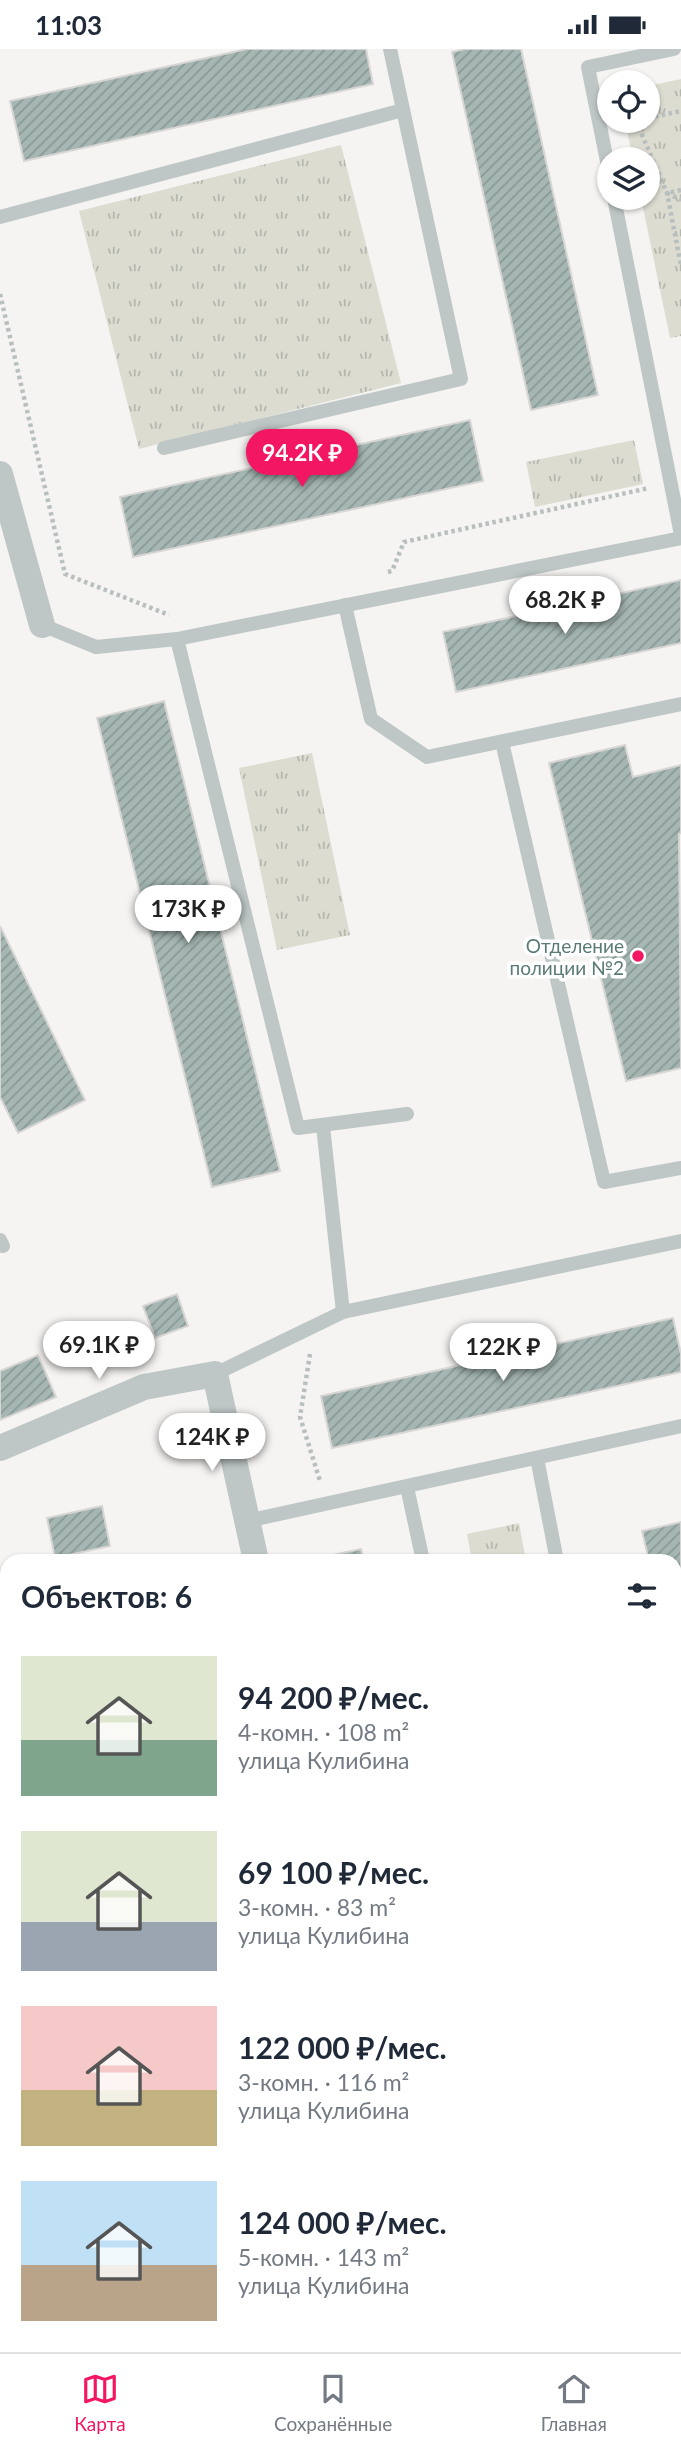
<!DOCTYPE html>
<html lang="ru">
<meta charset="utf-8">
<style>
body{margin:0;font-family:Lato,sans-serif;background:#f6f6f7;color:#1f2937;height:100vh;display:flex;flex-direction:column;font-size:26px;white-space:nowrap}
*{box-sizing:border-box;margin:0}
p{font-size:23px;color:#747a83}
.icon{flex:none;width:38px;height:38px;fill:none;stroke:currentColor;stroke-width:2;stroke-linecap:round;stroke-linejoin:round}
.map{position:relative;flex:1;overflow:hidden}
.sheet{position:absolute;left:0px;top:1505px;width:682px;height:798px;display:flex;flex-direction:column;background:#fff;border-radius:21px 21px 0 0;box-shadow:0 2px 5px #0004}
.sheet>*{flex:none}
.fabs{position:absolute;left:597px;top:21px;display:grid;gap:14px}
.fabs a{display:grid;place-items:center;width:63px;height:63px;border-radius:50%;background:#fff;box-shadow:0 2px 5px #0004;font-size:35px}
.price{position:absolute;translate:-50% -60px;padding:0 16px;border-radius:24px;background:#fff;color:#222;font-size:23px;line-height:46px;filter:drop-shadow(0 2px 4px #0008)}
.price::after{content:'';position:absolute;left:50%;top:42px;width:21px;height:16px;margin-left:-10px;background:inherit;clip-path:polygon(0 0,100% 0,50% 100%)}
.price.on{background:#f31662;color:#fff}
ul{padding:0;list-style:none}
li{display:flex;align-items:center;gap:21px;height:175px;padding:0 21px}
li span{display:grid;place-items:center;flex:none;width:196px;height:140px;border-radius:0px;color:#555}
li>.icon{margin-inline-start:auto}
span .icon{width:84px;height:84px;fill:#fffc;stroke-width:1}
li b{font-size:30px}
h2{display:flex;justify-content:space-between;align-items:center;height:84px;padding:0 21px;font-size:30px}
.status{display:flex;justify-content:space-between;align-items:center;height:49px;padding:0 35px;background:#fff;direction:ltr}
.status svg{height:19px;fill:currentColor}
.tabs{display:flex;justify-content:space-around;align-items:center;height:98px;border-top:2px solid #e0e1e3;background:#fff;font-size:19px;color:#747a83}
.tabs a{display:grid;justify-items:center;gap:4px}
.tabs .on{color:#f31662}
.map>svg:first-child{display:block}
.grass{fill:url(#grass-tufts)}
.building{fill:url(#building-hatch);stroke:#d8d6d5;stroke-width:2}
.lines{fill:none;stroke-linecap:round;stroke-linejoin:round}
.path{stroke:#b8bfbe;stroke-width:4.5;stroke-dasharray:3.5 3.5;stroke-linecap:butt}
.lane{stroke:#bec7c6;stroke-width:14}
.street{stroke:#bec7c6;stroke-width:26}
.poi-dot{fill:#f31662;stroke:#fff;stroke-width:2.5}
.labels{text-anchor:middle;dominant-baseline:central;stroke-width:7;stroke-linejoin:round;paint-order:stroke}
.poi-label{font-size:19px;fill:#5a7a76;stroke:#fff;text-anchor:end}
</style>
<div class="status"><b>11:03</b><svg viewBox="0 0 49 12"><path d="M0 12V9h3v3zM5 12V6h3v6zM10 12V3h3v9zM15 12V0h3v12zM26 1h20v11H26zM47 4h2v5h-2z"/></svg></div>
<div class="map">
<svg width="681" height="2303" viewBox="0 0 681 2303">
<defs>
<pattern id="grass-tufts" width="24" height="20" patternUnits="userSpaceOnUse" patternTransform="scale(1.75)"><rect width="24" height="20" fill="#dcdcd1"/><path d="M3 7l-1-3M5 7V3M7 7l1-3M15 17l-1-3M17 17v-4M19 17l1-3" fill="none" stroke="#b5b7ae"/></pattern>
<pattern id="building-hatch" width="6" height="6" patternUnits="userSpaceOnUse" patternTransform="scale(1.75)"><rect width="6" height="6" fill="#a5b6b3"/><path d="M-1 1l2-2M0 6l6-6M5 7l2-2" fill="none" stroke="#899996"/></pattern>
</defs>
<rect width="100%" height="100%" fill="#f6f4f2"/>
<g class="grass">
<path d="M681,30V287L670,289L641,149H648V110H633L625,72H648V37Z"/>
<path d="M341,96L401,334L139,400L79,162Z"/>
<path d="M634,391L643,435L535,458L526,413Z"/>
<path d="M312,704L350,886L277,901L239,719Z"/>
<path d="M519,1474L526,1512H472L467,1485Z"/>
</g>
<g class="building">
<path d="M247,0H366L373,35L24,112L10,52Z"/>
<path d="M465,0H521L598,346L531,361L452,3Z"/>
<path d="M470,371L483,432L133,508L120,448Z"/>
<path d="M681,531V594L456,643L443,583Z"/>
<path d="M164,652L280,1122L212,1138L97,669Z"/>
<path d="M625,696L633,728L681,716V784L679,785L681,1019L626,1032L549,714Z"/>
<path d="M0,877L85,1051L18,1084L0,1048Z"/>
<path d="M177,1245L188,1277L155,1289L143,1257Z"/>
<path d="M673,1269L681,1305V1323L332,1399L321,1347Z"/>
<path d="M38,1306L56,1348L0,1371V1322Z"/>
<path d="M102,1457L110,1497L55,1509L47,1469Z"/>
<path d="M681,1473V1537L676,1538V1512H649L642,1482Z"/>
<path d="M361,1500L364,1512H305Z"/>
<path d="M3,2001L7,2013V2046L0,2048V2002Z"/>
<path d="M681,2170V2215L676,2217V2173Z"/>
</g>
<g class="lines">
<g class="path">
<path d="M648,69L681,62"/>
<path d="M636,72L667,144L681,217"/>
<path d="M681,141L667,144L681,151"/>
<path d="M0,245L65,525L169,566"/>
<path d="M388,523L392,522L404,493L649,439"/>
<path d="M310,1305L300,1368L320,1432"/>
<path d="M121,2303L136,2296"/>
</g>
<g class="lane">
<path d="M609,122L588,18L674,0"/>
<path d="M614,149L681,486"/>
<path d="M0,168L403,61"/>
<path d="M164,399L461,330L390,0"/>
<path d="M345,556L371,670L427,708L681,655"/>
<path d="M42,576L96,598L177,590L681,489"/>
<path d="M177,590L298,1079L407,1065"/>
<path d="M502,693L604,1133L681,1119"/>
<path d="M323,1077L343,1263"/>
<path d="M0,1191L3,1197"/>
<path d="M215,1325L343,1263L681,1192"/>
<path d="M537,1409L557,1512"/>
<path d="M407,1438L423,1512"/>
<path d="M247,1472L681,1377"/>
<path d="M676,1625L681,1624"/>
</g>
<g class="street">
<path d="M0,425L42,576"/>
<path d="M0,1399L144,1338L215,1325L256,1512"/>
<path d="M0,1916L7,1912"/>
<path d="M676,2091L681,2089"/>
<path d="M432,2296L435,2303"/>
<path d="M197,2303L213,2296"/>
</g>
</g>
<circle class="poi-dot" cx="638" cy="907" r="7"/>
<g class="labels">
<g class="poi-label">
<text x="624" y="896">Отделение<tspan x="624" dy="22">полиции №2</tspan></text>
</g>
</g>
</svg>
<div class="fabs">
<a><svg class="icon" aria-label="locate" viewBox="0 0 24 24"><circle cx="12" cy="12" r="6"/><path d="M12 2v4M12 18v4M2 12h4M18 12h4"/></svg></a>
<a><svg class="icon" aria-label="layers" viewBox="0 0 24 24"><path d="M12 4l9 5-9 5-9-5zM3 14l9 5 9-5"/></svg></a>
</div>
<b class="price on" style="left:302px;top:440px">94.2K ₽</b>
<b class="price" style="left:565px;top:587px">68.2K ₽</b>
<b class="price" style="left:188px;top:896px">173K ₽</b>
<b class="price" style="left:99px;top:1332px">69.1K ₽</b>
<b class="price" style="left:503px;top:1334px">122K ₽</b>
<b class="price" style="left:212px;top:1424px">124K ₽</b>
<section class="sheet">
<h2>Объектов: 6<svg class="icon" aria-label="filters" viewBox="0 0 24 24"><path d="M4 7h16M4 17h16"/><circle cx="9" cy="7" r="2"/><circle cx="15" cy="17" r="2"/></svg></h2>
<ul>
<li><span style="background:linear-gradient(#dfe7d0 60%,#7fa58c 0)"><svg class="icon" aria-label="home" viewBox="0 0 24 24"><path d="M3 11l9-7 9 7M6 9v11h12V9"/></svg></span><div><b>94 200 ₽/мес.</b><p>4-комн. · 108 m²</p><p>улица Кулибина</p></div></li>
<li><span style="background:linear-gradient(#dfe7d0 65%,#9aa5b1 0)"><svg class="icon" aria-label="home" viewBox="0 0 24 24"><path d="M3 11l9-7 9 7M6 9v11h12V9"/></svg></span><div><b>69 100 ₽/мес.</b><p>3-комн. · 83 m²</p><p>улица Кулибина</p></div></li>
<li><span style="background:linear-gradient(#f6c9c9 60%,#c2b280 0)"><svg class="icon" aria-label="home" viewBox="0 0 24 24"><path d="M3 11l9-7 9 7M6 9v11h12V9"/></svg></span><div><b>122 000 ₽/мес.</b><p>3-комн. · 116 m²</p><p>улица Кулибина</p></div></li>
<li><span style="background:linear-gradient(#bfe0f5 60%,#b9a48a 0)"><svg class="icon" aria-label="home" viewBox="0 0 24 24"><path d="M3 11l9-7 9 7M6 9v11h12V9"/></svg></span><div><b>124 000 ₽/мес.</b><p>5-комн. · 143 m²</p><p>улица Кулибина</p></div></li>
</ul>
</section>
</div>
<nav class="tabs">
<a class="on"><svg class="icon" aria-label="map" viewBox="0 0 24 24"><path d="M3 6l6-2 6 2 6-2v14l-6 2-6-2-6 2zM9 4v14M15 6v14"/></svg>Карта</a>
<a><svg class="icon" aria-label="saved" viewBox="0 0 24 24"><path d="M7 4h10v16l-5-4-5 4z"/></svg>Сохранённые</a>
<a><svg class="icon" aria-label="home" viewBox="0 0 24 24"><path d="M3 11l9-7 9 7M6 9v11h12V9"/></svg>Главная</a>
</nav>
